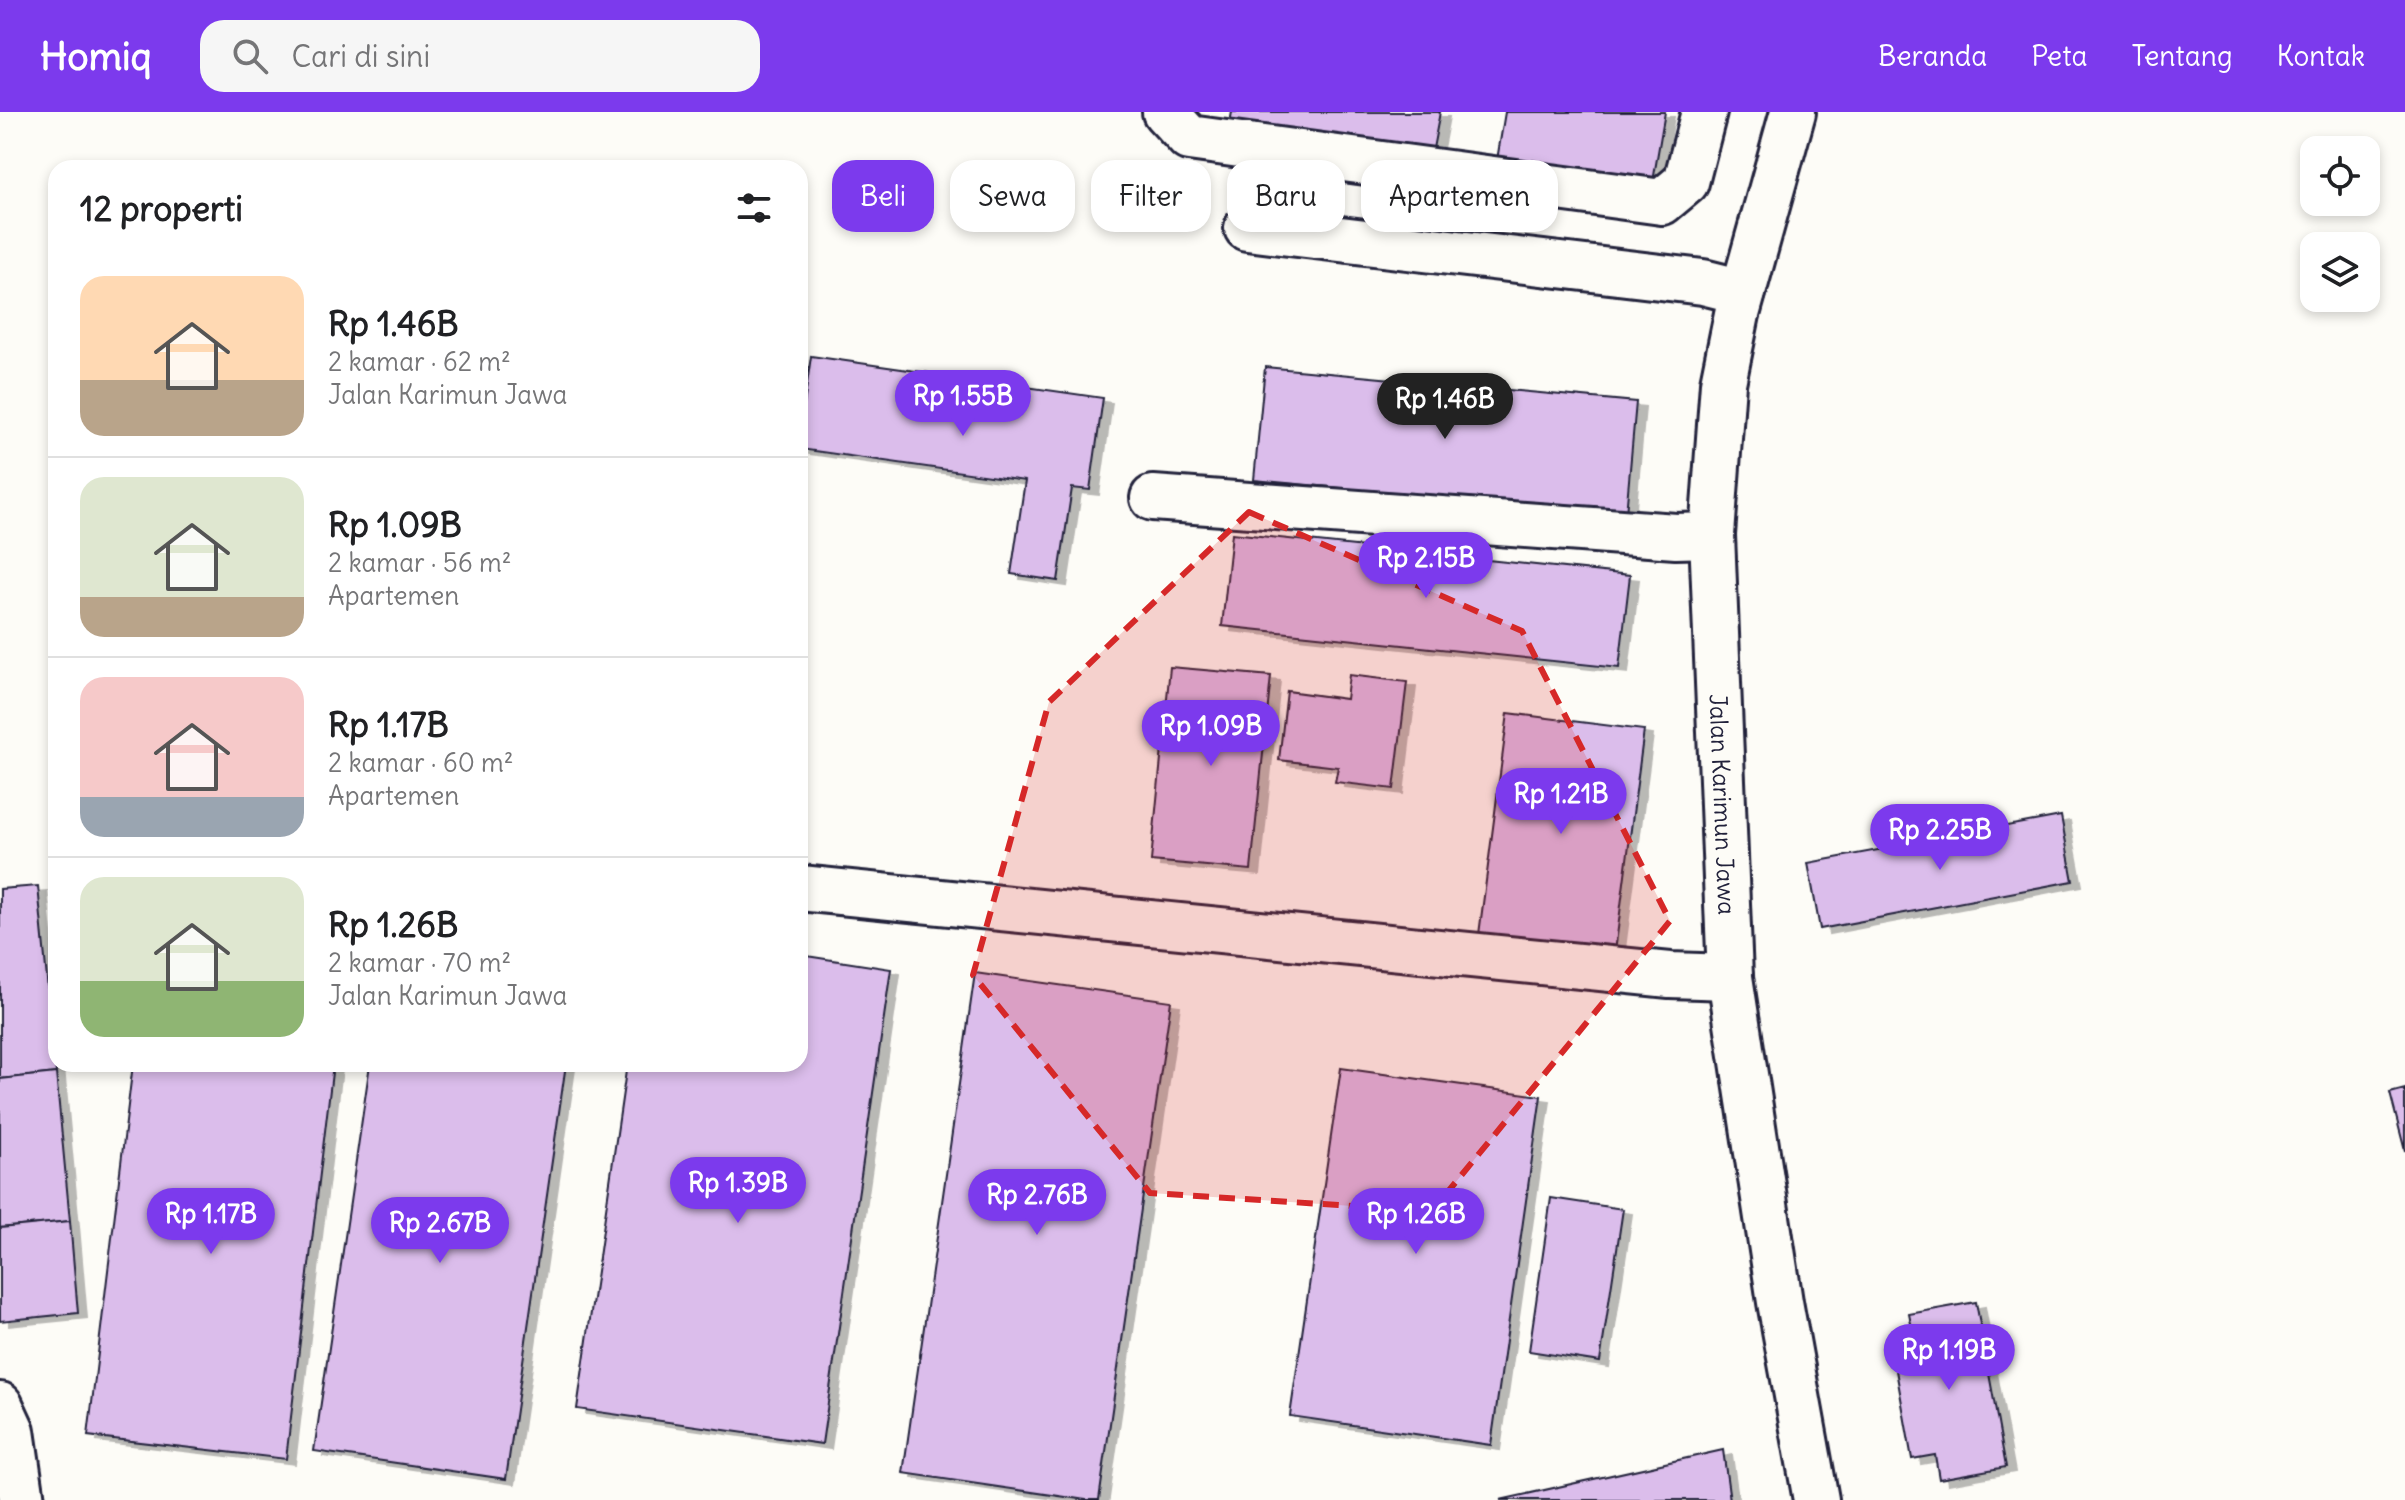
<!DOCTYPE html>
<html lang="id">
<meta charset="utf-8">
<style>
body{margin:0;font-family:Delius,sans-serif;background:#f6f6f6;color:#202124;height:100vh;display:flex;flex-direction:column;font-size:30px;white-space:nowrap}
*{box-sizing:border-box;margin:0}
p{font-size:26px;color:#757577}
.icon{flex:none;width:44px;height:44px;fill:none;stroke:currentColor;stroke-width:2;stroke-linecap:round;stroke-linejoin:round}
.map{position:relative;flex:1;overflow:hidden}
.details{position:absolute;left:48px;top:48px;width:760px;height:912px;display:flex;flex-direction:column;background:#fff;border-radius:24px;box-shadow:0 4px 12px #0003}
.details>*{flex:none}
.guide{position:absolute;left:832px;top:48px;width:760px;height:72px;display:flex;gap:16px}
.controls{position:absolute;left:2300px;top:24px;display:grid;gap:16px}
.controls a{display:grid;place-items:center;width:80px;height:80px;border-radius:16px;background:#fff;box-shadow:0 4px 12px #0003;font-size:40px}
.price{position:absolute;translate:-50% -68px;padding:0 18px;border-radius:28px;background:#7c3aed;color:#fff;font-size:26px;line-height:52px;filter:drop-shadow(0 2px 4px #0008)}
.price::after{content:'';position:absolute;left:50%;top:48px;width:24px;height:18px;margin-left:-12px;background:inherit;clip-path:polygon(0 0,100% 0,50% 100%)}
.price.selected{background:#222;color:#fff}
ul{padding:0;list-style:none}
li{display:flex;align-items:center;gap:24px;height:200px;padding:0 32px}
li+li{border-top:2px solid #e0e0e0}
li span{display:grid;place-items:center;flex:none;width:224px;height:160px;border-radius:24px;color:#555}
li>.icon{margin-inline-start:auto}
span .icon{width:96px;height:96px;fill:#fffc;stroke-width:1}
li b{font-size:34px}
h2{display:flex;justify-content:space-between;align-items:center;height:96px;padding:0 32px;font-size:34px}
.chip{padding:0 28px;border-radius:24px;background:#fff;box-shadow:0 4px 12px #0003;font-size:28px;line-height:72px}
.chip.selected{background:#7c3aed;color:#fff}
header{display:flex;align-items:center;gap:48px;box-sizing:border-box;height:112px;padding:0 40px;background:#7c3aed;color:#fff}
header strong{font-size:38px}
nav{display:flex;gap:44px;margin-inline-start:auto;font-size:28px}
.search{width:560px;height:72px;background:#f6f6f6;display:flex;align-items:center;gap:20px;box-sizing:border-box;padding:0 28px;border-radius:24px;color:#757577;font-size:30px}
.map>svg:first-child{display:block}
.building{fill:#dbbdeb;stroke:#22223b;stroke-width:2;filter:url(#shadow)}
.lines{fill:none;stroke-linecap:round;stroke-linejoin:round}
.minor-casing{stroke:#22223b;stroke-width:50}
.minor{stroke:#fdfcf7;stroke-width:44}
.marked{fill:#d62828;fill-opacity:0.2;stroke:#d62828;stroke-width:6;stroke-dasharray:16 10;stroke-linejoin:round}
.labels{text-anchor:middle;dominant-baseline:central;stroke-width:6;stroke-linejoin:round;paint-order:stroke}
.street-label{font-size:24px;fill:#22223b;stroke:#fdfcf7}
</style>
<header>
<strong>Homiq</strong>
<div class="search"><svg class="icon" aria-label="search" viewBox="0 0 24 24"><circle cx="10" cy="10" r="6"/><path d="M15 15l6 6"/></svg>Cari di sini</div>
<nav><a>Beranda</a><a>Peta</a><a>Tentang</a><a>Kontak</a></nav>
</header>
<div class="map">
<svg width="2405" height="1388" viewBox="0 0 2405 1388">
<defs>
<filter id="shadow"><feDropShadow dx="9" dy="5" stdDeviation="0" flood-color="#0004"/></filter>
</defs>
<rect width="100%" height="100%" fill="#fdfcf7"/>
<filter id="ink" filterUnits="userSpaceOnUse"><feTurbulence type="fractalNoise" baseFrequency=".0125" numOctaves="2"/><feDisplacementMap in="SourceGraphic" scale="16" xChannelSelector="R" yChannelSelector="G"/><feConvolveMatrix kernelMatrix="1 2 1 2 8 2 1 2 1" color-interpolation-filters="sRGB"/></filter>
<g filter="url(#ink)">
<g class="building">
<path d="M1232,0H1440L1432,42L1229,16Z"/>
<path d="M1505,0H1665L1650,87L1495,60Z"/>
<path d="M811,244L1103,286L1090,378L1072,376L1058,469L1011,462L1025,369L800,337V321Z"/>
<path d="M1265,255L1636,290L1626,402L1254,368Z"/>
<path d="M1232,421L1630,463L1619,556L1222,514Z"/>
<path d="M1170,555L1271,564L1251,758L1151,749Z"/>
<path d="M1349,563L1407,570L1394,677L1335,670L1338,655L1279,648L1287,579L1346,587Z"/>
<path d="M1508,601L1644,618L1614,847L1478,830Z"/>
<path d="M2061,704L2073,769L1820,817L1808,751Z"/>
<path d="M38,774L56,961L0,967V777Z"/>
<path d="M800,843L891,857L822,1332L577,1297L627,952H800Z"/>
<path d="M975,861L1171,889L1099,1388H1086L903,1361Z"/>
<path d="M133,952H333L286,1347L88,1324Z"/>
<path d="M370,952H566L506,1367L314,1339Z"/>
<path d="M1341,956L1541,984L1491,1333L1290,1304Z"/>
<path d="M56,961L70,1109L0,1116V967Z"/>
<path d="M2405,977V1039L2390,981Z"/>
<path d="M1551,1086L1623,1097L1600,1250L1529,1239Z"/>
<path d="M70,1109L78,1201L0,1209V1116Z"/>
<path d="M1976,1190L2006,1355L1939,1367L1935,1343L1912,1347L1890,1225L1913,1221L1909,1202Z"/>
<path d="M1723,1338L1730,1388H1500Z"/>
</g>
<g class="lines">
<g class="minor-casing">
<g id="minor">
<path d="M1165,0L1189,26L1662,90L1686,70L1704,0"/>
<path id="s1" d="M1793,0L1737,202L1723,271L1712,423L1730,865L1780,1190L1816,1388"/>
<path d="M1247,116L1703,170L1743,180"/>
<path d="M1153,386L1676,424L1712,423"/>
<path d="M800,776L1670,863L1730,865"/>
<path d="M0,1293L12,1319L22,1388"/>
</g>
</g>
<use href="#minor" class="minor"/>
</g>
</g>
<path class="marked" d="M1249,400L1522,519L1670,809L1432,1099L1150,1081L973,863L1049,590Z"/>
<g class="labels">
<g class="street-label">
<text stroke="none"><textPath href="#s1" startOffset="702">Jalan Karimun Jawa</textPath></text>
</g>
</g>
</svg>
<div class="controls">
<a><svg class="icon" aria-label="locate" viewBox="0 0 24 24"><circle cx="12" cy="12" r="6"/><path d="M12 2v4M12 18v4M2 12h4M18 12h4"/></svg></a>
<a><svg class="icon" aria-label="layers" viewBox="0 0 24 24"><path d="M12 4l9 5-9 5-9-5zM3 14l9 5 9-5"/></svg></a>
</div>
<b class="price" style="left:963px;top:326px">Rp 1.55B</b>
<b class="price selected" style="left:1445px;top:329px">Rp 1.46B</b>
<b class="price" style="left:1426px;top:488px">Rp 2.15B</b>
<b class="price" style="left:1211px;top:656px">Rp 1.09B</b>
<b class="price" style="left:1561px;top:724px">Rp 1.21B</b>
<b class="price" style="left:1940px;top:760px">Rp 2.25B</b>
<b class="price" style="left:738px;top:1113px">Rp 1.39B</b>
<b class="price" style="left:1037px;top:1125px">Rp 2.76B</b>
<b class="price" style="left:211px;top:1144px">Rp 1.17B</b>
<b class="price" style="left:1416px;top:1144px">Rp 1.26B</b>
<b class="price" style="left:440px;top:1153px">Rp 2.67B</b>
<b class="price" style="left:1949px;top:1280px">Rp 1.19B</b>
<div class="guide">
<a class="chip selected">Beli</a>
<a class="chip">Sewa</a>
<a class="chip">Filter</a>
<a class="chip">Baru</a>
<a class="chip">Apartemen</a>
</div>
<section class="details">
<h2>12 properti<svg class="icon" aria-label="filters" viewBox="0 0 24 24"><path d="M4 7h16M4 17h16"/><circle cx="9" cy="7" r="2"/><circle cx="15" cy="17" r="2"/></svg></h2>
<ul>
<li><span style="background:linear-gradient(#ffd9b3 65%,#b9a48a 0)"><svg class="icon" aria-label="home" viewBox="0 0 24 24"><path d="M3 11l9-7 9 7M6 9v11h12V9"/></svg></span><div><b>Rp 1.46B</b><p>2 kamar · 62 m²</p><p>Jalan Karimun Jawa</p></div></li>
<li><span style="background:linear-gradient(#dfe7d0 75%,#b9a48a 0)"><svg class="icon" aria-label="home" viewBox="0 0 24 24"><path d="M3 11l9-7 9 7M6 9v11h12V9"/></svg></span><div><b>Rp 1.09B</b><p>2 kamar · 56 m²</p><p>Apartemen</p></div></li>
<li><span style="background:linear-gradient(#f6c9c9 75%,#9aa5b1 0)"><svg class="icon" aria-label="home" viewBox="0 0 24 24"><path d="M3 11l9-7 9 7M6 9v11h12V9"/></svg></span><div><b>Rp 1.17B</b><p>2 kamar · 60 m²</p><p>Apartemen</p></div></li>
<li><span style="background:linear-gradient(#dfe7d0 65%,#8fb573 0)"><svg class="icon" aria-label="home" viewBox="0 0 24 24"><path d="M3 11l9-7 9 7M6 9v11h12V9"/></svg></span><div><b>Rp 1.26B</b><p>2 kamar · 70 m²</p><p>Jalan Karimun Jawa</p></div></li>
</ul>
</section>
</div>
